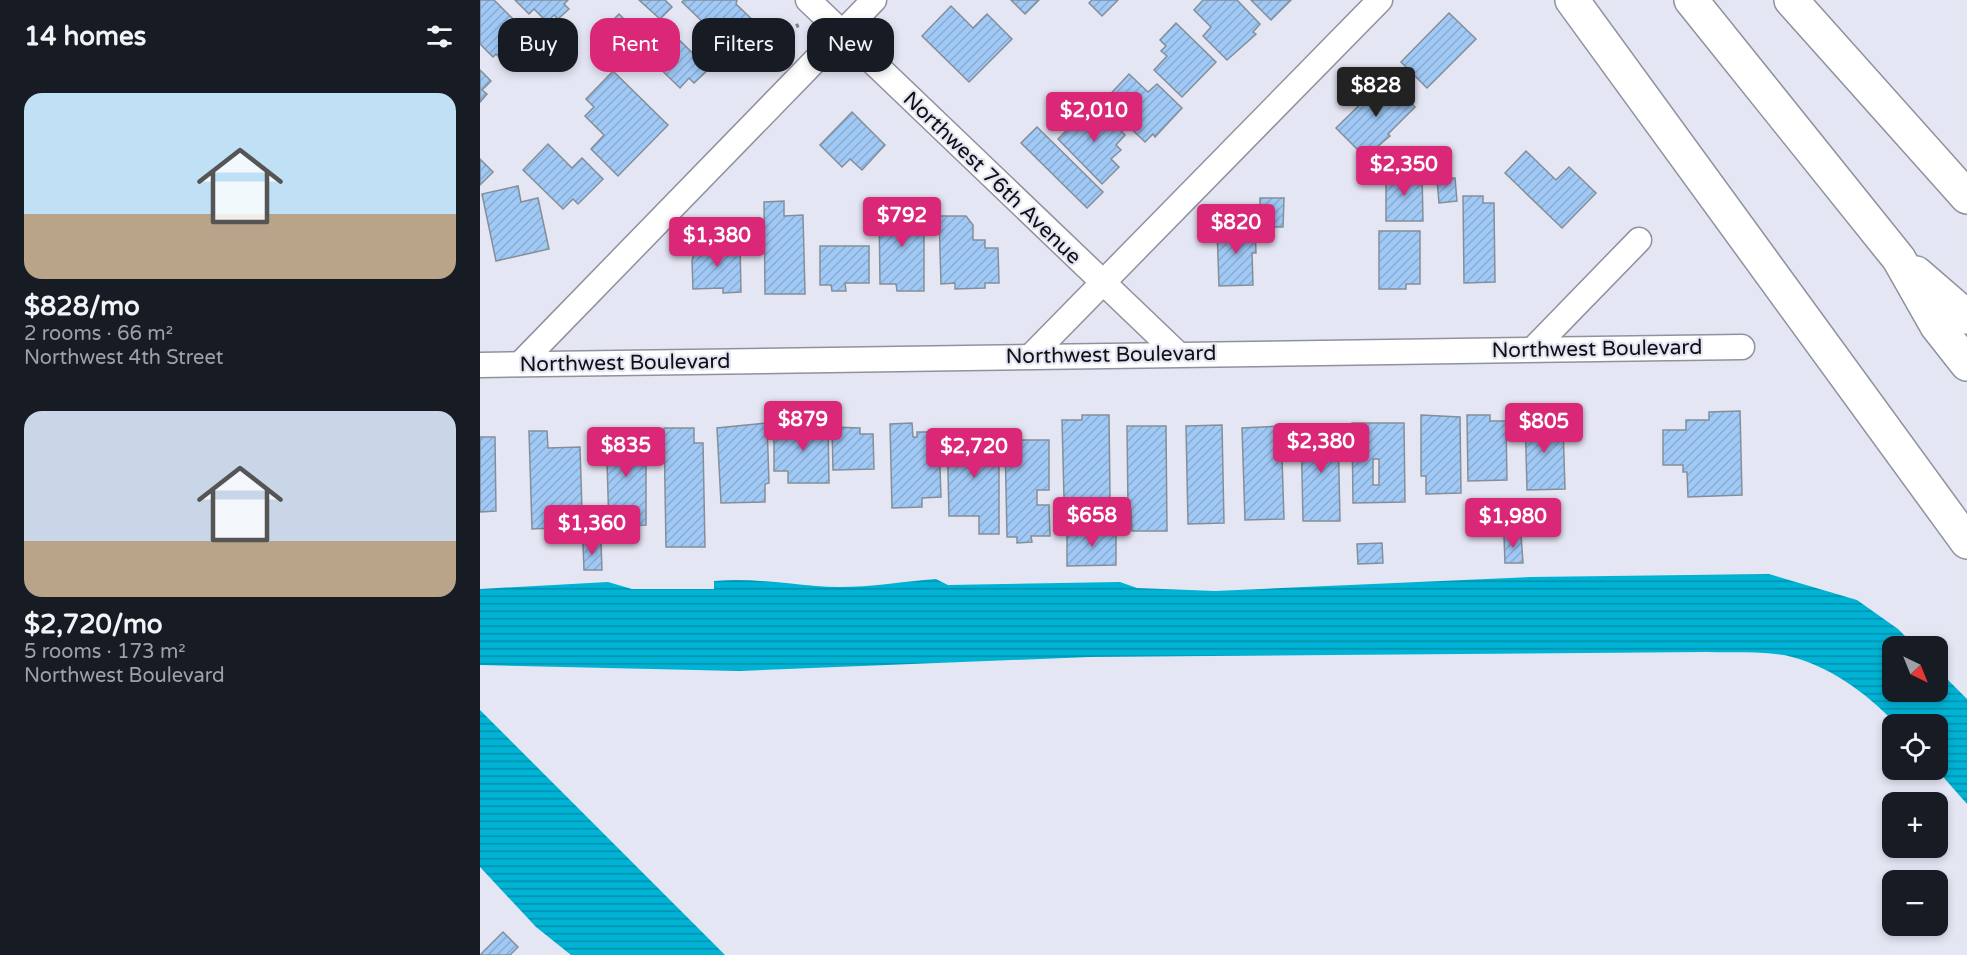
<!DOCTYPE html>
<meta charset="utf-8">
<style>
body{margin:0;font-family:"Varela Round",sans-serif;background:#242831;color:#f1f3f6;height:100vh;display:flex;flex-direction:column;font-size:22px;white-space:nowrap}
*{box-sizing:border-box;margin:0}
p{font-size:20px;color:#9ea1a6}
.icon{flex:none;width:33px;height:33px;fill:none;stroke:currentColor;stroke-width:2;stroke-linecap:round;stroke-linejoin:round}
.map{position:relative;flex:1;overflow:hidden}
.details{display:flex;flex-direction:column;background:#171b24;width:480px}
.details>*{flex:none}
.banner{position:absolute;left:18px;top:18px;width:570px;height:54px;display:flex;gap:12px}
.needle{width:39px;rotate:137deg}
.buttons{position:absolute;left:1402px;top:636px;display:grid;gap:12px}
.buttons a{display:grid;place-items:center;width:66px;height:66px;border-radius:12px;background:#171b24;box-shadow:0 3px 9px #0003;font-size:30px}
.price{position:absolute;translate:-50% -51px;padding:0 14px;border-radius:6px;background:#db2777;color:#fff;font-size:20px;line-height:39px;filter:drop-shadow(0 2px 3px #0008)}
.price::after{content:'';position:absolute;left:50%;top:36px;width:18px;height:14px;margin-left:-9px;background:inherit;clip-path:polygon(0 0,100% 0,50% 100%)}
.price.selected{background:#222;color:#fff}
ul{padding:0;list-style:none}
li{display:grid;align-content:center;gap:12px;height:318px;padding:0 24px}
li span{display:grid;place-items:center;height:186px;border-radius:18px;color:#555}
li>.icon{margin-inline-start:auto}
span .icon{width:108px;height:108px;fill:#fffc;stroke-width:1}
li b{font-size:26px}
h2{display:flex;justify-content:space-between;align-items:center;height:72px;padding:0 24px;font-size:26px}
.pill{padding:0 21px;border-radius:18px;background:#171b24;box-shadow:0 3px 9px #0003;font-size:21px;line-height:54px}
.pill.selected{background:#db2777;color:#fff}
main{display:flex;flex:1;min-height:0}
.map>svg:first-child{display:block}
.water{fill:url(#water-rules)}
.building{fill:url(#building-hatch);stroke:#848e98;stroke-width:1.5;fill-rule:evenodd}
.lines{fill:none;stroke-linecap:round;stroke-linejoin:round}
.street-casing{stroke:#90919e;stroke-width:27}
.highway-casing{stroke:#90919e;stroke-width:36}
.path{stroke:#7f7f89;stroke-width:4;stroke-dasharray:3 4.5;stroke-linecap:butt}
.street{stroke:#fff;stroke-width:24}
.highway{stroke:#fff;stroke-width:33}
.labels{text-anchor:middle;dominant-baseline:central;stroke-width:4.5;stroke-linejoin:round;paint-order:stroke}
.street-label{font-size:21px;fill:#0f0f14;stroke:#e5e6f4}
</style>
<main>
<section class="details">
<h2>14 homes<svg class="icon" aria-label="filters" viewBox="0 0 24 24"><path d="M4 7h16M4 17h16"/><circle cx="9" cy="7" r="2"/><circle cx="15" cy="17" r="2"/></svg></h2>
<ul>
<li><span style="background:linear-gradient(#bfe0f5 65%,#b9a48a 0)"><svg class="icon" aria-label="home" viewBox="0 0 24 24"><path d="M3 11l9-7 9 7M6 9v11h12V9"/></svg></span><div><b>$828/mo</b><p>2 rooms · 66 m²</p><p>Northwest 4th Street</p></div></li>
<li><span style="background:linear-gradient(#c9d6e8 70%,#b9a48a 0)"><svg class="icon" aria-label="home" viewBox="0 0 24 24"><path d="M3 11l9-7 9 7M6 9v11h12V9"/></svg></span><div><b>$2,720/mo</b><p>5 rooms · 173 m²</p><p>Northwest Boulevard</p></div></li>
</ul>
</section>
<div class="map">
<svg width="1487" height="955" viewBox="0 0 1487 955">
<defs>
<pattern id="water-rules" width="6" height="5" patternUnits="userSpaceOnUse" patternTransform="scale(1.5)"><rect width="6" height="5" fill="#00b3d5"/><path d="M0 2.5h6" fill="none" stroke="#0190ac"/></pattern>
<pattern id="building-hatch" width="6" height="6" patternUnits="userSpaceOnUse" patternTransform="scale(1.5)"><rect width="6" height="6" fill="#a0c9f6"/><path d="M-1 1l2-2M0 6l6-6M5 7l2-2" fill="none" stroke="#89abd2"/></pattern>
</defs>
<rect width="100%" height="100%" fill="#e5e6f4"/>
<g class="water">
<path d="M1289,574L1377,600L1418,629L1435,646H1413V692H1458V670L1487,699V804L1457,770L1458,724H1416C1387,693 1347,664 1304,655C1279,651 1251,653 1226,652L610,657L259,671L0,665V589L128,582L152,589H234V581C269,578 301,583 336,586C375,590 417,582 456,579L468,585L640,582L657,588L735,591L1049,577Z"/>
<path d="M0,710L245,955H91L56,927L0,867Z"/>
</g>
<g class="building">
<path d="M0,0H14L45,31L40,36L50,47L28,66L16,54L13,57L0,44Z"/>
<path d="M35,0H88L84,4L89,9L78,19L74,15L67,22L54,9L49,14Z"/>
<path d="M159,0H185L192,7L180,19Z"/>
<path d="M204,0H257L256,4L281,28L264,46L261,42L253,51L202,2Z"/>
<path d="M531,0H559L545,14Z"/>
<path d="M612,0H638L622,16L609,3Z"/>
<path d="M723,0H757L780,24L773,32L776,34L747,60L723,36L731,27L714,10Z"/>
<path d="M771,0H811L791,20Z"/>
<path d="M471,6L493,28L507,14L532,39L489,82L442,36Z"/>
<path d="M969,13L996,39L947,88L921,62Z"/>
<path d="M139,14L155,30L139,46L123,30Z"/>
<path d="M696,23L736,62L702,97L674,70L687,56L681,51L686,46L680,40Z"/>
<path d="M191,32L229,69L214,83L209,78L200,88L167,56Z"/>
<path d="M0,70L11,81L2,90L7,94L0,102Z"/>
<path d="M133,71L188,125L138,176L111,149L124,135L105,116L114,107L106,99Z"/>
<path d="M649,74L668,92L677,84L702,108L675,137L673,134L665,142L623,102Z"/>
<path d="M907,78L935,107L908,134L910,136L885,157L856,128Z"/>
<path d="M614,103L645,135L636,145L641,150L631,159L639,167L622,184L578,139Z"/>
<path d="M372,112L405,145L382,170L370,159L362,167L340,145Z"/>
<path d="M557,127L623,192L607,208L541,143Z"/>
<path d="M68,144L92,168L102,158L123,179L98,204L93,199L83,209L43,170Z"/>
<path d="M1046,151L1076,180L1089,167L1116,193L1082,228L1025,173Z"/>
<path d="M0,159L13,172L0,185Z"/>
<path d="M906,172H942L943,221H906Z"/>
<path d="M975,178L977,201L959,203L957,179Z"/>
<path d="M38,186L41,202L58,198L69,249L16,261L2,194Z"/>
<path d="M983,196H1003V203H1014L1015,282L984,283Z"/>
<path d="M780,198H804L803,227H780Z"/>
<path d="M304,201V216L323,215L325,294H285L284,202Z"/>
<path d="M444,208V291H417L416,284H400L399,209Z"/>
<path d="M459,216H486L493,225V240H505V248H518L519,283H505V288L475,289V283L461,284Z"/>
<path d="M775,226L776,253H772L773,285L739,286L737,228Z"/>
<path d="M899,231H940V284H926V289H899Z"/>
<path d="M260,245L261,292L243,293V288L213,289L212,261L216,246Z"/>
<path d="M340,246H389V283H365L366,291H352L351,285H340Z"/>
<path d="M1260,411L1262,495L1208,497L1207,472H1203V465H1183V430H1206V420H1229V412Z"/>
<path d="M1065,413V426L1083,425L1085,489L1047,490L1045,414Z"/>
<path d="M602,415H629L630,498H584L582,420H602Z"/>
<path d="M941,415L980,417L981,493L946,494V476H941Z"/>
<path d="M987,415H1010V421H1026L1027,480L988,481Z"/>
<path d="M348,421L349,483H308V471H294V427L320,426V422Z"/>
<path d="M287,423L289,483L285,484V502L241,503L237,428Z"/>
<path d="M432,423L433,437H437V432H452V441L459,440L461,497L442,498V507L412,508L410,424Z"/>
<path d="M872,423H924L925,502L873,503ZM893,459H899V485H893Z"/>
<path d="M742,425L744,523L708,524L706,426Z"/>
<path d="M647,426H686L687,531H652L651,510H648Z"/>
<path d="M801,426L804,519L765,520L762,428Z"/>
<path d="M858,426L860,521H823L821,427Z"/>
<path d="M352,427L380,428V434H393L394,469L353,470Z"/>
<path d="M184,428H214V443H223L225,547H186Z"/>
<path d="M154,429V432H163V444H166V525L129,526L126,430Z"/>
<path d="M467,429H486V439L519,438V534H499V516H469Z"/>
<path d="M49,431H67L68,448L100,447L102,511H93L94,527L52,529Z"/>
<path d="M0,437H15L16,511L0,512Z"/>
<path d="M525,440H569V490H557V505H569L570,536H551L552,542L537,543V537H527Z"/>
<path d="M636,531V565L587,566V532Z"/>
<path d="M1041,535L1043,563H1025L1024,536Z"/>
<path d="M103,543H121L122,570H104Z"/>
<path d="M902,543L903,563L878,564L877,544Z"/>
<path d="M23,932L38,947L30,955H0Z"/>
</g>
<g class="lines">
<g class="street-casing">
<g id="street">
<path d="M328,0L698,354"/>
<path d="M1053,349L1159,240"/>
<path d="M551,356L900,0"/>
<path d="M40,364L394,0"/>
<path d="M0,365L1262,347"/>
</g>
</g>
<g class="highway-casing">
<g id="highway">
<path d="M1092,0L1487,542"/>
<path d="M1211,0L1419,259L1457,326L1487,364"/>
<path d="M1311,0L1487,197"/>
<path d="M1436,273L1487,317"/>
</g>
</g>
<path class="path" d="M309,29L319,25"/>
<use href="#street" class="street"/>
<use href="#highway" class="highway"/>
</g>
<g class="labels">
<g class="street-label">
<text transform="translate(512 178) rotate(44)">Northwest 76th Avenue</text>
<text transform="translate(1117 349) rotate(-1)">Northwest Boulevard</text>
<text transform="translate(631 355) rotate(-1)">Northwest Boulevard</text>
<text transform="translate(145 363) rotate(-1)">Northwest Boulevard</text>
</g>
</g>
</svg>
<div class="buttons">
<a><svg class="needle" viewBox="-14 -14 28 28"><path d="M0-13l5 13h-10z" fill="#e53935"/><path d="M0 13l5-13h-10z" fill="#9ea1a6"/></svg></a>
<a><svg class="icon" aria-label="locate" viewBox="0 0 24 24"><circle cx="12" cy="12" r="6"/><path d="M12 2v4M12 18v4M2 12h4M18 12h4"/></svg></a>
<a>+</a>
<a>−</a>
</div>
<b class="price selected" style="left:896px;top:118px">$828</b>
<b class="price" style="left:614px;top:143px">$2,010</b>
<b class="price" style="left:924px;top:197px">$2,350</b>
<b class="price" style="left:422px;top:248px">$792</b>
<b class="price" style="left:756px;top:255px">$820</b>
<b class="price" style="left:237px;top:268px">$1,380</b>
<b class="price" style="left:323px;top:452px">$879</b>
<b class="price" style="left:1064px;top:454px">$805</b>
<b class="price" style="left:841px;top:474px">$2,380</b>
<b class="price" style="left:146px;top:478px">$835</b>
<b class="price" style="left:494px;top:479px">$2,720</b>
<b class="price" style="left:612px;top:548px">$658</b>
<b class="price" style="left:1033px;top:549px">$1,980</b>
<b class="price" style="left:112px;top:556px">$1,360</b>
<div class="banner">
<a class="pill">Buy</a>
<a class="pill selected">Rent</a>
<a class="pill">Filters</a>
<a class="pill">New</a>
</div>
</div>
</main>
